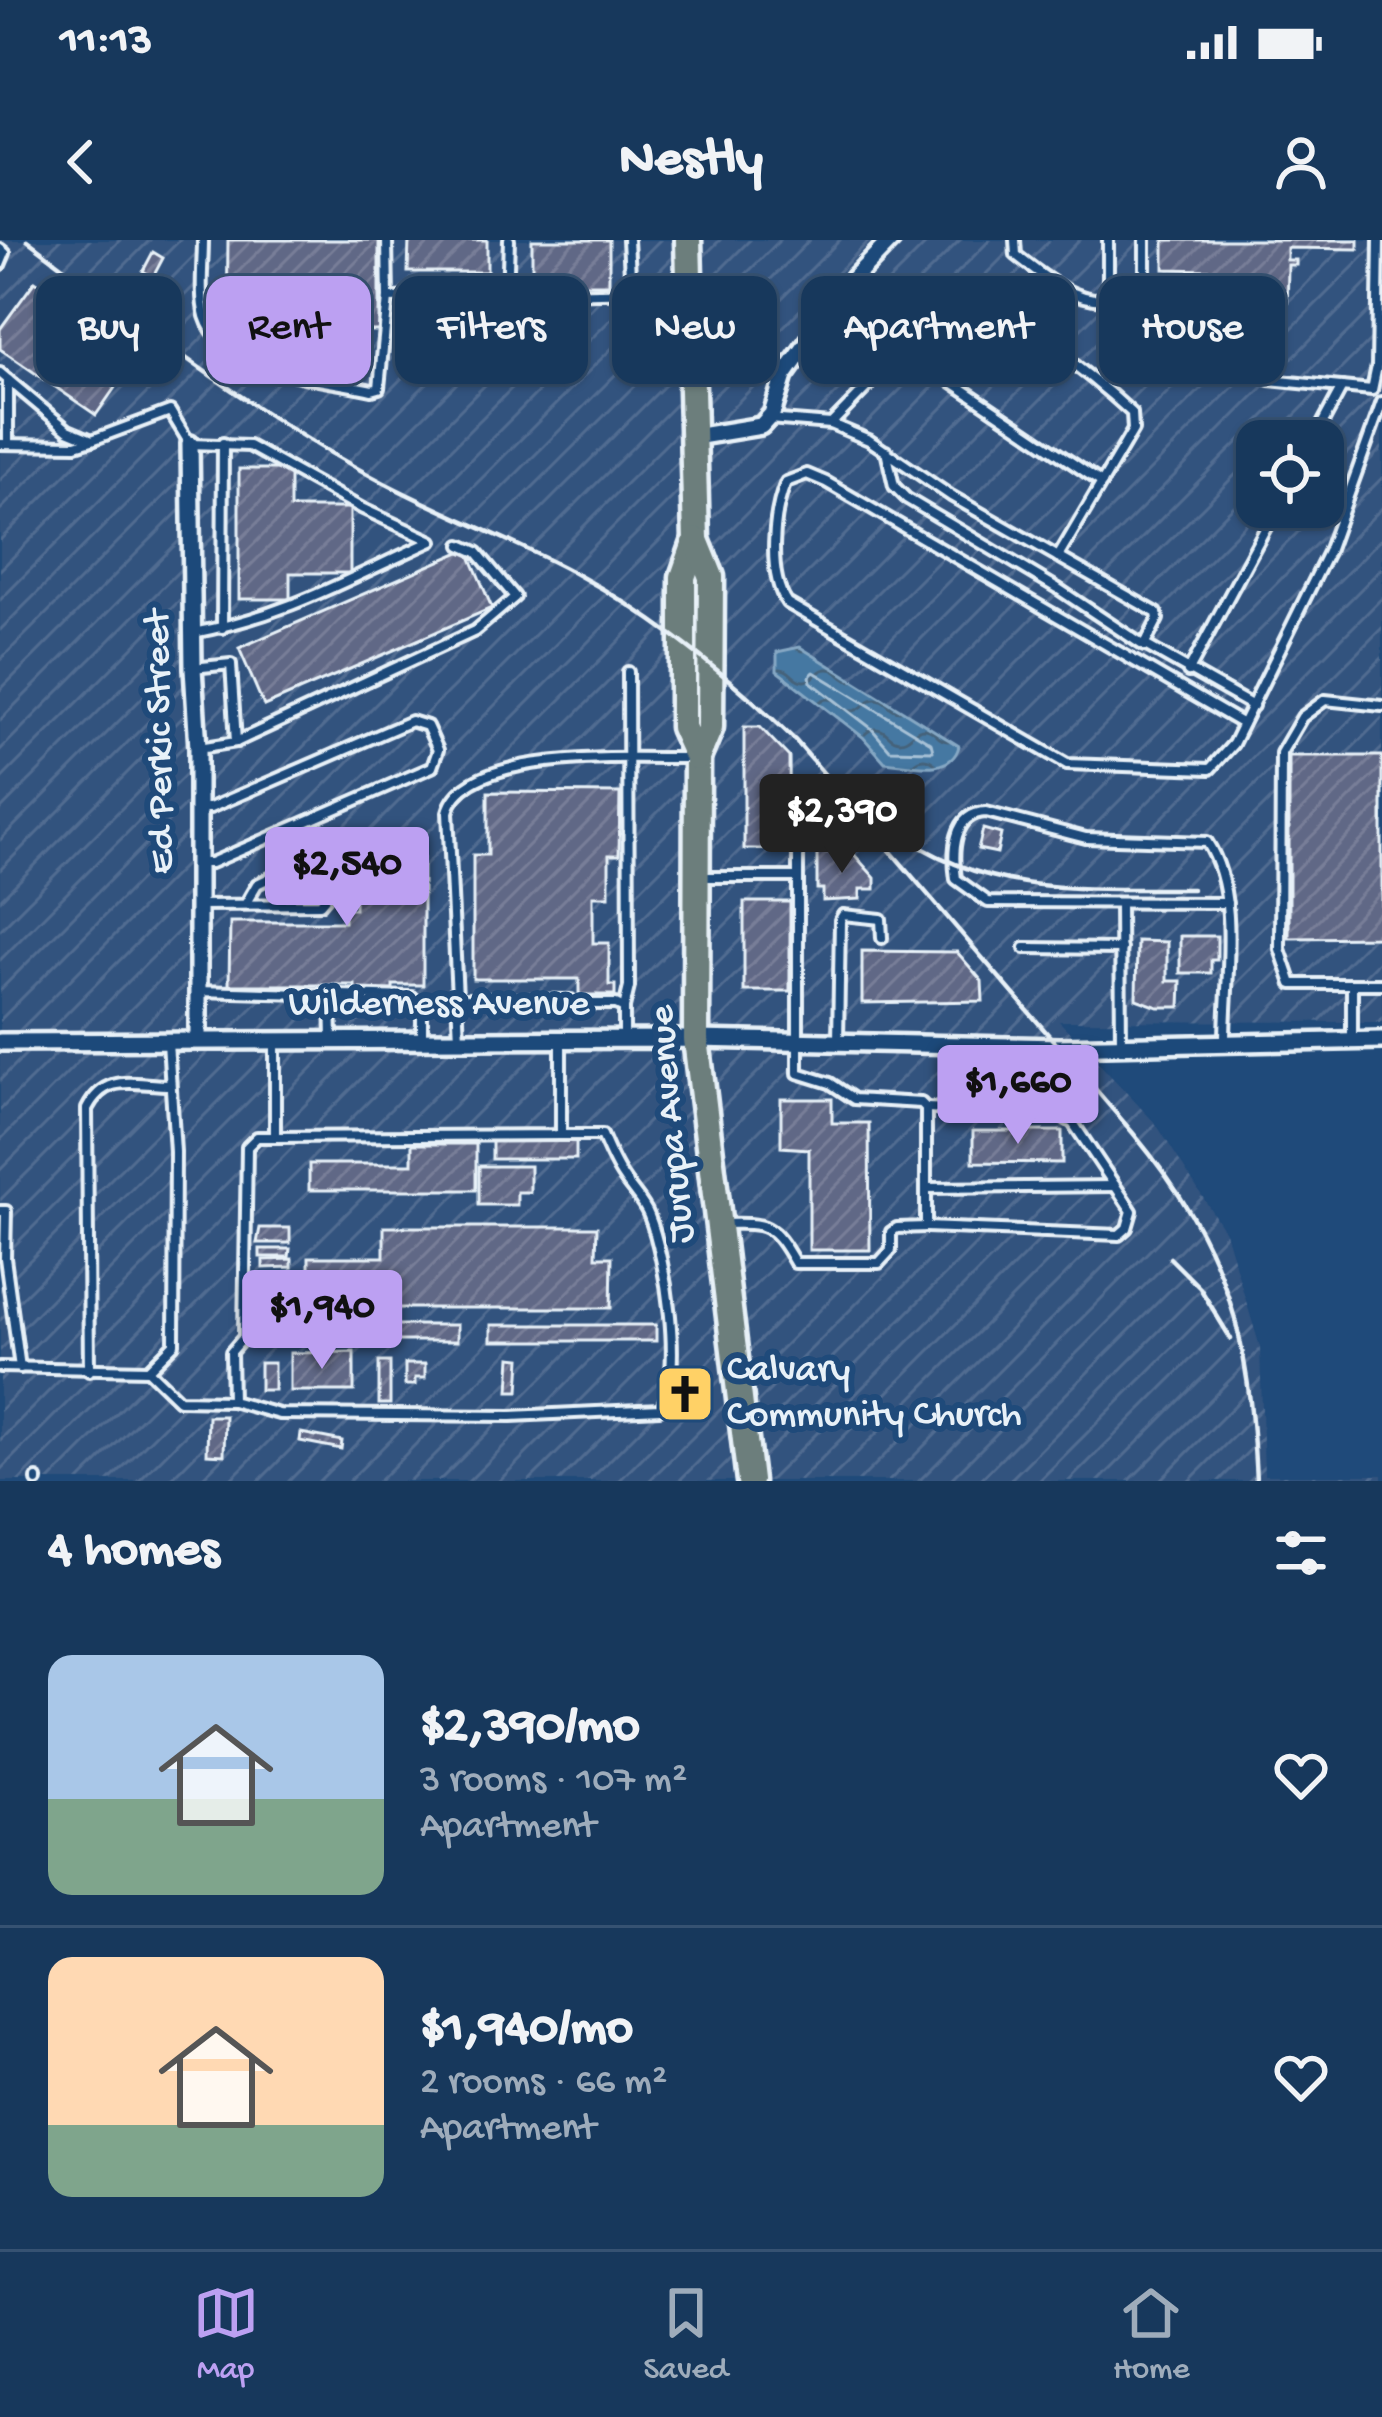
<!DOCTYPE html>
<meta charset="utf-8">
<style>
body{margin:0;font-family:"Gochi Hand",sans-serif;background:#244365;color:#f1f3f6;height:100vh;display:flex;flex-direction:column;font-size:45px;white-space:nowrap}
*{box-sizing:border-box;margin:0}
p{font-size:39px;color:#9eacbb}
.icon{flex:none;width:66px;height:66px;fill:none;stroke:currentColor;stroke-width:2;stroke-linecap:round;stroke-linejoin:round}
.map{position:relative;height:1241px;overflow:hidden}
.panel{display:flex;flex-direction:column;background:#17385c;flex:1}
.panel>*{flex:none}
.guide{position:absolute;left:36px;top:36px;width:1311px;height:108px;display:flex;gap:24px}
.controls{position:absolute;left:1236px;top:180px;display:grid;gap:24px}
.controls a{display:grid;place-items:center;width:108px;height:108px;border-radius:24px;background:#17385c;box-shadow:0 3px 9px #0004,0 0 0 3px #365272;font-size:60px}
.price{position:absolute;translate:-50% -102px;padding:0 27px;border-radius:12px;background:#bca0f2;color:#111;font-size:39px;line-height:78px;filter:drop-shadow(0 3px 6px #0008)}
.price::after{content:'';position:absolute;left:50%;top:72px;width:36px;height:27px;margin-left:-18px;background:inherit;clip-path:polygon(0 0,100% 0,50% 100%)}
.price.active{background:#222;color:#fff}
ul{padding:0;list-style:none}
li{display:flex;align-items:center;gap:36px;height:300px;padding:0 48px}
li+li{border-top:3px solid #365272}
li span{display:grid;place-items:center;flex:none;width:336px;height:240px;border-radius:24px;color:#555}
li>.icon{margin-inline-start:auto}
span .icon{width:144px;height:144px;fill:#fffc;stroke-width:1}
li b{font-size:51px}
h2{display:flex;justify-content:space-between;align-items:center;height:144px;padding:0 48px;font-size:51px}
.chip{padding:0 42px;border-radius:24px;background:#17385c;box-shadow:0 3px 9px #0004,0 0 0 3px #365272;font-size:42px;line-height:108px}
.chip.active{background:#bca0f2;color:#111}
.status{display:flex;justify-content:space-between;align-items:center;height:84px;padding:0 60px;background:#17385c;direction:ltr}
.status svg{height:33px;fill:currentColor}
header{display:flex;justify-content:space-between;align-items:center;height:156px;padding:0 48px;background:#17385c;font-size:54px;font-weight:700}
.tabs{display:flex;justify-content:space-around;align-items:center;height:168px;border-top:3px solid #365272;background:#17385c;font-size:33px;color:#9eacbb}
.tabs a{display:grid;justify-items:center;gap:6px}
.tabs .active{color:#bca0f2}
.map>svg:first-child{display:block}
.industrial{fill:url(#industrial-furrows);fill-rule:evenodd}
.water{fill:url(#water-waves);stroke:#86a8c4;stroke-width:3}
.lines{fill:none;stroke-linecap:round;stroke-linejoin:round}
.shore{stroke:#a7c1d6;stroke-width:3}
.building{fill:url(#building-hatch);stroke:#e8f1f8;stroke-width:3}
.lane-casing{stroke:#e8f1f8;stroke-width:16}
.street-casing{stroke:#e8f1f8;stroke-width:24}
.primary-casing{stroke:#e8f1f8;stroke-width:33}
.lane{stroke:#1f4a7a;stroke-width:8}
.street{stroke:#1f4a7a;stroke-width:15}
.primary{stroke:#6c7e7c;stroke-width:24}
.rail{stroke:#e8f1f8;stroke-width:4.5}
.labels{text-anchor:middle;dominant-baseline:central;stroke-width:12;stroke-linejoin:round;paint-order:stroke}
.street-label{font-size:39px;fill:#e8f1f8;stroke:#1f4a7a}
.poi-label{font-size:39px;fill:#e8f1f8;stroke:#1f4a7a;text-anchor:start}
</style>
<div class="status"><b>11:13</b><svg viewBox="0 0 49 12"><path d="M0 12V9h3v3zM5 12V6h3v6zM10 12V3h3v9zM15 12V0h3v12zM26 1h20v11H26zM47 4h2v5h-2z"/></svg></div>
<header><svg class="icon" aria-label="back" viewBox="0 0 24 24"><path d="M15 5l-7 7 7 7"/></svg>Nestly<svg class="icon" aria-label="person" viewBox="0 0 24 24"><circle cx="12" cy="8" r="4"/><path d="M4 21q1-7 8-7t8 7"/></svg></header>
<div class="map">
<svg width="1382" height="1241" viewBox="0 0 1382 1241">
<defs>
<pattern id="industrial-furrows" width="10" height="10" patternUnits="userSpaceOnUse" patternTransform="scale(3)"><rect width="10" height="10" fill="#33537e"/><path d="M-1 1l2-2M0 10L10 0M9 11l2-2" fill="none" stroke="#516c91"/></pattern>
<pattern id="water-waves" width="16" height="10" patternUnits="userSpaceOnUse" patternTransform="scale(3)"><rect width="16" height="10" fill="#4578a2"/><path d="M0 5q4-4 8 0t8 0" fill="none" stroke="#45627a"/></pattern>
<pattern id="building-hatch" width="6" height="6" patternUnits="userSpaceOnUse" patternTransform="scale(3)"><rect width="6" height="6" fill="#616886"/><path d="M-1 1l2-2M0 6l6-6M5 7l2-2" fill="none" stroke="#787e98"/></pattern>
</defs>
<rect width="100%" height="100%" fill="#1f4a7a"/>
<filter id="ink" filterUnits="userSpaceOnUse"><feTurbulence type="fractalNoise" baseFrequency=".00833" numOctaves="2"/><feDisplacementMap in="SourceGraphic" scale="24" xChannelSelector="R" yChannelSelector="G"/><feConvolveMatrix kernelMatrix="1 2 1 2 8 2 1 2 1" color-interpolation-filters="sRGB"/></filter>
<g filter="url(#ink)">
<path class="industrial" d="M0,0H1382V782L1059,781L1156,884L1225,992L1260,1107L1264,1235H1382V1241H0ZM1257,201H1323V267H1257Z"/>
<path class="water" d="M800,407L959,506C951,537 910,524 885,522L863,497L777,431V412Z"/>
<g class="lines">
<path class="shore" d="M814,432L931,503L933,511L890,510L871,488L811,442L810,436Z"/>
</g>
<g class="building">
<path d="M228,0H379V91L227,90Z"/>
<path d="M409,0H487V32H408Z"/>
<rect x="532" y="0" width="77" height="44"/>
<path d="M1164,0H1358V9L1287,8V20H1296V25H1288L1287,80L1210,79L1211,30L1164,29Z"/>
<path d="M153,12L163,18L153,37L143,31Z"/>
<path d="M35,41L139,113L96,175L0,109V89Z"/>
<path d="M239,229H290V268H350V333H290V359H239Z"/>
<path d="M467,309L492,368L264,466L239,408Z"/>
<path d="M744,487H760L789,517L790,609H744Z"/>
<path d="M1289,516H1382V697L1289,698Z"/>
<path d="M488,552L620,553L619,615H609V656H593V703H609V745H615V755H579V739H473V615H488Z"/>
<path d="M983,589L1001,594L997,613L978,609Z"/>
<path d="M356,593L423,594V745H393V752H355V745H229L230,682H344V669H355Z"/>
<path d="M817,612H852L875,638V649H860V659L823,661V649H817Z"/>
<rect x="744" y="662" width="46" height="89"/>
<path d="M1180,696H1217V720H1211V733H1180Z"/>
<path d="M1137,701L1167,702V741H1181L1180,767H1158L1136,759Z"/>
<path d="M862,711L957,712L982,741L983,761L862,763Z"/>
<rect x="987" y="834" width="69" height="26"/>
<rect x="945" y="836" width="19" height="24"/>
<path d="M781,859H832V883H869L870,1010H809V909L781,907Z"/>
<path d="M973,891H1062V923L973,922Z"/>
<rect x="492" y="901" width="84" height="18"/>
<path d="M412,904H476V950H309V924H412Z"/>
<path d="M479,926H530V952H517V965H479Z"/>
<path d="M384,987H597L596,1017H612L611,1068H309V1017H384Z"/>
<path d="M260,988H290V1003H257Z"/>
<path d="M260,1009H290L289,1017H260Z"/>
<path d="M292,1019V1027L263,1028V1020Z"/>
<path d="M249,1041L288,1042L287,1051H249Z"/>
<path d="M252,1073L287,1074V1081L252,1080Z"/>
<path d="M252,1085L287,1086V1093L252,1092Z"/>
<rect x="307" y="1085" width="150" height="16"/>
<rect x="491" y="1085" width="165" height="16"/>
<path d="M354,1112V1151H290V1113Z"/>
<path d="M511,1117L521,1118L519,1151H509Z"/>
<rect x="379" y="1122" width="11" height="42"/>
<rect x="260" y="1123" width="14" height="27"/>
<path d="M405,1124H425V1138H415V1145H405Z"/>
<path d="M208,1176H225L224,1215L207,1214Z"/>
<path d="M301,1193L342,1201L341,1209L300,1201Z"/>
</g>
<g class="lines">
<g class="lane-casing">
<g id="lane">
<path d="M203,0C203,24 199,54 205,76C222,132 323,139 372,150L379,148L388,58L387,0"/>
<path d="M628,0L631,52"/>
<path d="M1015,0L1016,15C1042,35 1074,63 1108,59V0"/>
<path d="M1145,0V83"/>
<path d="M0,9L5,13L0,25"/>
<path d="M507,56L509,0"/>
<path d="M388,58L684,51"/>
<path d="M903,109L1102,243"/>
<path d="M0,133L68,190L92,200L170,171L190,204L249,206L361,268L432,301C348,339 285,376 193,393"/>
<path d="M1269,140L1372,150L1377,126L1379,0"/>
<path d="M768,179L831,184L869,200L951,256L1157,373L1158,379L1144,406L1057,348L906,258L894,246L886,211"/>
<path d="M831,184L954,58C1009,70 1090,134 1132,173L1133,190L1058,317"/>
<path d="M1313,201L1342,147"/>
<path d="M0,204L76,205L92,200"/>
<path d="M8,204V140"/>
<path d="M222,388L223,203"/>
<path d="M1145,405L1253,466"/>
<path d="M193,428L231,424L236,502"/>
<path d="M1188,432L1277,267"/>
<path d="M1382,466L1325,460L1302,477L1281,513L1280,709L1292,744H1382"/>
<path d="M1243,484L826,242L807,234L786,242C773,273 767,334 787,363L1067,524L1210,529L1233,504L1328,312L1382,162"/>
<path d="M199,508L236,502L475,391L515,357L477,312L461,305"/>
<path d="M199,623H211L432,527L438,510L427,486L411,481L210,568H201"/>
<path d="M704,637H798V833L830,843L854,859L921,863L926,868V987L897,988L891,992V1010L879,1023H795C772,983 768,983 722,984"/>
<path d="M798,637V546"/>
<path d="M1120,663L1121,805"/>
<path d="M199,665L320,664L326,657V619L314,617L257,644L246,663"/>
<path d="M1025,708L1121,709"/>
<path d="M198,751L412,757L422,775V798"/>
<path d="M331,755L332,799"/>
<path d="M456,759L571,760"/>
<path d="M585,764H616L624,768V797"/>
<path d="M624,768L629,747L628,432"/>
<path d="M1352,798V744"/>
<path d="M459,799L448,572C464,507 637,519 689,518"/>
<path d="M275,801V897L561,895V799"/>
<path d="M838,801L840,680L843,675L881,679L882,698"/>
<path d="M1225,801C1225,740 1241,654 1207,602L1086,598L986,572C953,573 952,612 956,639L988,662L1227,663"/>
<path d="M926,868L1058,874L1073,883L1132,971L1127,988L1119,995L926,987"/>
<path d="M275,897H257L247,907L244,1097L231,1112L232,1161L279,1174L511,1176L660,1169C685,1135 665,1016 649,976C644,962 631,950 623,937C614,924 608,909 602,895H561"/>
<path d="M926,948L1115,946"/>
<path d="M0,971H6L5,1018L20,1128"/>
<path d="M0,1127L148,1130L174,1104L175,912L168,802"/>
<path d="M148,1130L179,1160L232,1161"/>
<path d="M89,1131L87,869C106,832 133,845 170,845"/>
<path d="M37,1239V1241"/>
</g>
</g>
<g class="street-casing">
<g id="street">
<path d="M694,197L761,186L772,174L784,136L854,38L891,0"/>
<path d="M190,204L193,428L198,508V800"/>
<path d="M0,802L696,799L1059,807L1382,800"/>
</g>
</g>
<g class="primary-casing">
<g id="primary">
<path d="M688,0L696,300L683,337V487L697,518L696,799L750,1241"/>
<path d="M696,300L711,337L710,487L697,518"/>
</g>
</g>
<use href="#lane" class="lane"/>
<use href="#street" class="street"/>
<use href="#primary" class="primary"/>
<g class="rail">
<path d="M27,0C136,82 244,166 364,232C433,271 509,297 578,335C658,378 730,437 795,500L1133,893C1229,1009 1249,1094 1256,1241"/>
<path d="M874,575C977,659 1068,648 1192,649"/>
<path d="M1170,1018L1200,1048L1231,1099"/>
</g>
</g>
</g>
<defs>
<g id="church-square" transform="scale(3)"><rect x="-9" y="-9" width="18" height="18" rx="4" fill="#ffd166" stroke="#1f4a7a"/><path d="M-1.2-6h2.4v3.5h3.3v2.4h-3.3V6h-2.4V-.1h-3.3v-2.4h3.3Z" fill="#111"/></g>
</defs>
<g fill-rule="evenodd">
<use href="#church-square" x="685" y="1154"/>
</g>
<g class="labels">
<g class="street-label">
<text transform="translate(162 502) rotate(-91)">Ed Perkic Street</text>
<text x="439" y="766">Wilderness Avenue</text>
<text transform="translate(674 884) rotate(-95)">Jurupa Avenue</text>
</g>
<g class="poi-label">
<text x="727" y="1132">Calvary<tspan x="727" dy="45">Community Church</tspan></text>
</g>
</g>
</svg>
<div class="controls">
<a><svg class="icon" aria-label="locate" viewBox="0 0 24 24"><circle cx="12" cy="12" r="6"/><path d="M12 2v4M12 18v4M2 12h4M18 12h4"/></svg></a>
</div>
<b class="price active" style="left:842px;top:636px">$2,390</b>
<b class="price" style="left:347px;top:689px">$2,540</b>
<b class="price" style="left:1018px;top:907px">$1,660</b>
<b class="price" style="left:322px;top:1132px">$1,940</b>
<div class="guide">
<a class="chip">Buy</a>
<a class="chip active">Rent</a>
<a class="chip">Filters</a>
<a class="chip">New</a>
<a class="chip">Apartment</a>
<a class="chip">House</a>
</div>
</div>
<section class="panel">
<h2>4 homes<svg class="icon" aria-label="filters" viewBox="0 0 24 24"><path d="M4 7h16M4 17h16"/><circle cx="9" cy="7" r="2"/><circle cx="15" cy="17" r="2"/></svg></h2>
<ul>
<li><span style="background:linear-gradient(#a9c7e8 60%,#7fa58c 0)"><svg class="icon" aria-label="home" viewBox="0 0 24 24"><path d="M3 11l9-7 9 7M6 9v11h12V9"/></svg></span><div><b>$2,390/mo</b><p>3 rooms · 107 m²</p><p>Apartment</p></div><svg class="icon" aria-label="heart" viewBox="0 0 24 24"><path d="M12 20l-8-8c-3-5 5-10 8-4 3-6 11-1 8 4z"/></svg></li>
<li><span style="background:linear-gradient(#ffd9b3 70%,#7fa58c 0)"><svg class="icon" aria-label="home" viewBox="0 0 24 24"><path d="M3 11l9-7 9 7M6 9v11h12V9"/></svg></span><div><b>$1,940/mo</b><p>2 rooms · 66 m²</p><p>Apartment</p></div><svg class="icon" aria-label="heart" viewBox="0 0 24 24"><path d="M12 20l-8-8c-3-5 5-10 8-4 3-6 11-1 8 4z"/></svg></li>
</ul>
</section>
<nav class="tabs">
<a class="active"><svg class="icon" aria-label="map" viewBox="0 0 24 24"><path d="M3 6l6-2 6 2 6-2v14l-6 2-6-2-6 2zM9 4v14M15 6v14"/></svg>Map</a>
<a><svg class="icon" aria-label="saved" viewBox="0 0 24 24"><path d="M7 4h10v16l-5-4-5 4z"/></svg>Saved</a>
<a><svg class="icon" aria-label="home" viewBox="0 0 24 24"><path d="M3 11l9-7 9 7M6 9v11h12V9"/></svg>Home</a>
</nav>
